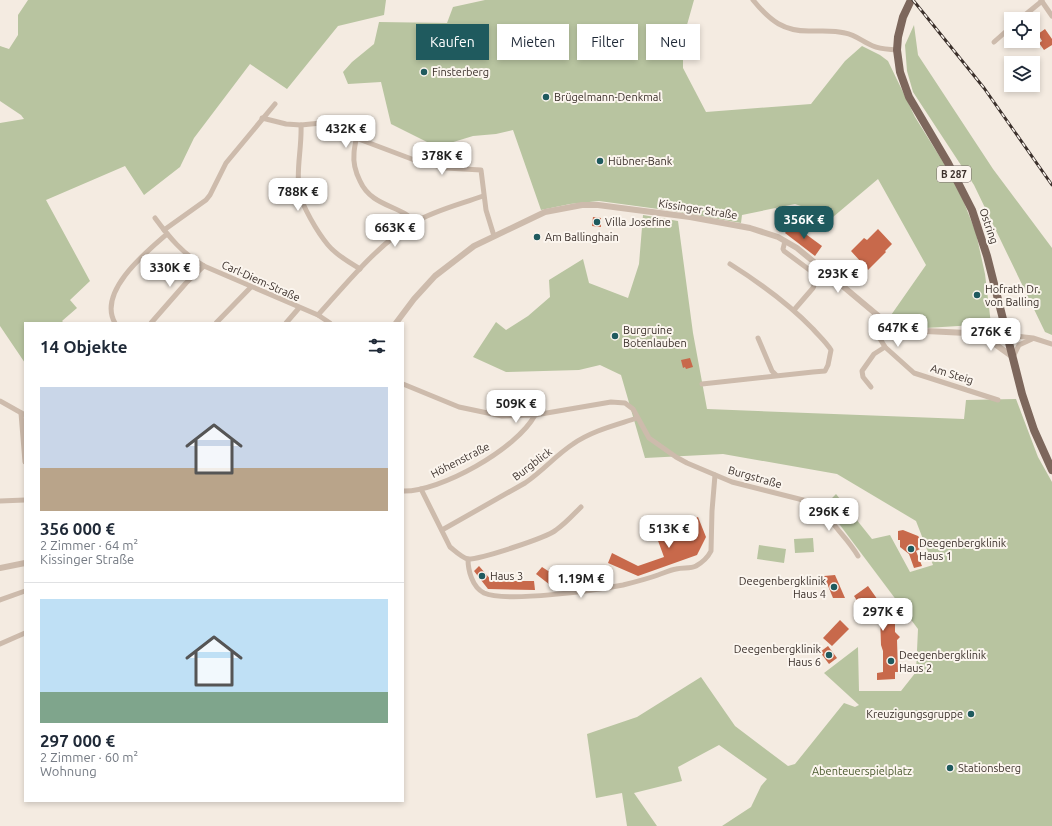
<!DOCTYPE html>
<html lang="de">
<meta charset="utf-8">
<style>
body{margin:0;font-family:Ubuntu,sans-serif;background:#f6f6f7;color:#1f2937;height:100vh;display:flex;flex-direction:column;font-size:15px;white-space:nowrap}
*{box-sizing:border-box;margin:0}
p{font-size:13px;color:#747a83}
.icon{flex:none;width:22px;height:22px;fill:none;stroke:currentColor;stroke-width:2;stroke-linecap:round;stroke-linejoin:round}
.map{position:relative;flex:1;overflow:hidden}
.side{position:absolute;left:24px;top:322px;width:380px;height:480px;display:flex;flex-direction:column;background:#fff;border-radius:0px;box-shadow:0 2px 6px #0003}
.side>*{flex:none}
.top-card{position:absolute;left:416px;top:24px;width:380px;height:36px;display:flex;gap:8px}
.tools{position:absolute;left:1004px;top:12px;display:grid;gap:8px}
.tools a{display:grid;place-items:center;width:36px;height:36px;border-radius:0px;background:#fff;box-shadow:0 2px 6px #0003;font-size:20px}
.price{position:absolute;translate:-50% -34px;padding:0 9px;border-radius:8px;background:#fff;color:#222;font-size:13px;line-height:26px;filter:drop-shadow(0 1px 2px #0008)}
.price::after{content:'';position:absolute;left:50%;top:24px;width:12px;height:9px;margin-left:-6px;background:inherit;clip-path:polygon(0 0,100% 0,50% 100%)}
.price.selected{background:#1f5a5e;color:#fff}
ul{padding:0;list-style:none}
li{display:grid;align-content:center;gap:8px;height:212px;padding:0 16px}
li+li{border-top:1px solid #e0e1e3}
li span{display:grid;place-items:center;height:124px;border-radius:0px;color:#555}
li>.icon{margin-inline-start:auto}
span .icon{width:72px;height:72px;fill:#fffc;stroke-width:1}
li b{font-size:17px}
h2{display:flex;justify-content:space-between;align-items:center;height:48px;padding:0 16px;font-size:17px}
.pill{padding:0 14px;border-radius:0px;background:#fff;box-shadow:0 2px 6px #0003;font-size:14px;line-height:36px}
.pill.selected{background:#1f5a5e;color:#fff}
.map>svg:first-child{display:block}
.green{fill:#b8c4a0}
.building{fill:#c8694b}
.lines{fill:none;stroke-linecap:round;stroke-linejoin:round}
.minor{stroke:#cdbbac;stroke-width:5}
.tertiary{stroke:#cdbbac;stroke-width:6}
.primary{stroke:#7d675c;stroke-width:8}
.rail-casing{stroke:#3b302b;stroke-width:3}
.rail{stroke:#fbf5ee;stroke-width:1.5;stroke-dasharray:4.5;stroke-linecap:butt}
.poi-dot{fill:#1f5a5e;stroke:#fbf5ee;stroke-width:1.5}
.labels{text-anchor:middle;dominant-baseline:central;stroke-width:4;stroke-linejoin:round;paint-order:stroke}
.shield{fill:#fbf5ee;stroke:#756b66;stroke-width:1}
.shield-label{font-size:10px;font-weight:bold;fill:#3b302b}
.poi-label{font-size:11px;fill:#3b302b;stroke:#fbf5ee;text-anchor:start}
.street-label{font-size:11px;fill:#3b302b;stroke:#fbf5ee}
.park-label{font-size:11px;fill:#4a5a2e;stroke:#fbf5ee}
</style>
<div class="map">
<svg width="1052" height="826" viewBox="0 0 1052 826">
<rect width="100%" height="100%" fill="#f4ebe1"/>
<g class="green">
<path d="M28,0H386L384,15L338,26L287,89L250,64L194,138L180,167L144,195L125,166L46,200L90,281L70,300L77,308L62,321L64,323H25V363L0,326V123L24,119L21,115L0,101V46L9,49L18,35V15Z"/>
<path d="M485,0H694L683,39V68L706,112L811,104L845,61L862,46L880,55L888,61L915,117L948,170L965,205L976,233L985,274L991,324L926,328L889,318L926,265L878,179L833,217L795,204L742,215L741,223L673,211L599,201L570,204L541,210L513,130L496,134L473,136L437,147L391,124L381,82L348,84L343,72L352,62L374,44L379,22L447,23L453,7Z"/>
<path d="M914,25L918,55L993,169L1052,248V335L1045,332L974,185L913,92L907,71L905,45Z"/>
<path d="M643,215L678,221L693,333L707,409L964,419L966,400L1016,399L1038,457L1052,482V826H722L751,807L761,786L767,779L719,745L678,767L682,781L634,793L657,826H627L622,793L596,798L587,734L637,717L701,677L735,726L788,766L795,764L844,703L855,707L859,705L824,673L858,647L859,691H901L916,672L918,629L825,505L836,494L872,539L890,535L910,572L933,565L916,521L837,474L723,454L645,458L621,375L600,365L579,370L506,372L473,357L496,322L506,330L528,316L550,297L549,280L583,259L589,283L628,298L639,264Z"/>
<path d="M813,538L814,552L795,553L794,539Z"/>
<path d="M759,545L786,549L784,563L757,559Z"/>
</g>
<g class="building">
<path d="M1045,29L1052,39V45L1044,50L1039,43L1042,41L1038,34Z"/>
<path d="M593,217L601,218V227L592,226Z"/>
<path d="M792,224L822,246L815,256L785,233Z"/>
<path d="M878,229L892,244L885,251L886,252L868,270L866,267L858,274L857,268L861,262L851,251L864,238L867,240Z"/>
<path d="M690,358L693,367L686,369L685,367L683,368L681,360Z"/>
<path d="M698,517L706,537L697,555L638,576L608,563L612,553L638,566L664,557L657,538L683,527L681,522Z"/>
<path d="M903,530L918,536L925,544L926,546L916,551L922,566L914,568L909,554L900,547V540H898V531Z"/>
<path d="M479,566L492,581H534L535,590L488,589L474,571Z"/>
<path d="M542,567L559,578L603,569L606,579L554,588L536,574Z"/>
<path d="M835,575L845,598H833L824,576Z"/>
<path d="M868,586L885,610L889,607L895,615V632L900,637L897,640L898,672H895V679L877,680V673L883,672V651L881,645L880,615L877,618L869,608L864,611L854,596Z"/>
<path d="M840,620L849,629L832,646L823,638Z"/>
<path d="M828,646L837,658L829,664L820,652Z"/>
</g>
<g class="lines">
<g class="minor">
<path d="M753,0C770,21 784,32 812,31C823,31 834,30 845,33C856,35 863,42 873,46C880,49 888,49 897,50"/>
<path d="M1041,0L1052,16"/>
<path d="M1020,19L1042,1"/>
<path d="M994,42L1011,27"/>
<path d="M262,118L286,124L301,125L351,120C362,129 354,142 354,154C353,163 356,173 360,181C372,208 403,205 415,223"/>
<path d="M301,125C302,147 296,169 299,190C301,205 318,233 328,245C336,255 349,262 360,269"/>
<path d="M356,138L417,161L446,168L481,170L486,210L494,236"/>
<path d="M155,218C169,237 183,254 204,266L318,315L330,323"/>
<path d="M164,230L206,200L210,195L226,163L275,104"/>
<path d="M785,241L783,249L784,251L815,274L817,278L813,288L794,310"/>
<path d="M318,315C347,283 377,245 415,222C436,210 461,204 483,196"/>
<path d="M882,319L875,326L876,332L885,347L914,373L998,400"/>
<path d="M115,323C97,292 146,252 167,234"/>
<path d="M151,323L186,283L204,266"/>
<path d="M216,323L251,287"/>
<path d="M286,323L299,308"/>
<path d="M1007,335L1033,338L1052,344"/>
<path d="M758,338L772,371L776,375"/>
<path d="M1013,357L1019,345L1032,339"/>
<path d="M403,384L459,407L502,416L535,415L611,402L625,403L633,409L649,438L676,457L687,463L732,482L815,503C825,508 829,518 835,526C844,537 851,544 858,556"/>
<path d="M702,384L813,372L825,371L828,365L831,350C826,342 819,336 813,329C788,303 760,283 730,264"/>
<path d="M871,387L863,377L862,371L874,354L885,347"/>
<path d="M0,401L25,415"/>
<path d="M21,413L25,462"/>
<path d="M421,489L450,547C455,551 462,558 468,559C481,559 546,538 556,530C565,524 573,515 581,507"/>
<path d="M403,491C440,492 517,449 535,415"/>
<path d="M0,501L25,500"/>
<path d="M442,530L525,483C543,471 556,455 573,444C591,431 616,425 637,418"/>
<path d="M468,559C468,570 472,587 484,593C506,603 597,590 623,585C635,582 647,579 658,575C664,573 670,570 676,569C683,567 690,569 696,566C703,562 708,557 711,551L712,511L715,475"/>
<path d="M0,600L25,591"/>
<path d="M0,644L25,633"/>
</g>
<g class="tertiary">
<path d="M396,323L414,299L435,276L474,246L545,212L582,205H598L690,217L750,228L778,237L797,248L814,262L882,319L897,326L926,331L1007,335"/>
<path d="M981,334L1013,357"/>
<path d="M0,568L25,563"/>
</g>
<path class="primary" d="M911,0L903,17L898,37L897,50L900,72L909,97L948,163L972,210L987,256L1022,394L1034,430L1052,470"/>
<g class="rail-casing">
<path id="rail" d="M913,0L984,88L1052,185"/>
</g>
<use href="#rail" class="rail"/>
</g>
<g class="poi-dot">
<circle cx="424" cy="72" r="4"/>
<circle cx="546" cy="97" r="4"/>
<circle cx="600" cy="161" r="4"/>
<circle cx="597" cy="222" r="4"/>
<circle cx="537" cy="237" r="4"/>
<circle cx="977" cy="295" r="4"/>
<circle cx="615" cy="336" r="4"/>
<circle cx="911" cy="549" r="4"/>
<circle cx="482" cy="576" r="4"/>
<circle cx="834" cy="587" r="4"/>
<circle cx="829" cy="655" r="4"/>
<circle cx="891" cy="661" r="4"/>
<circle cx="971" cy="714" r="4"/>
<circle cx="950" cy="768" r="4"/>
</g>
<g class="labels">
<rect class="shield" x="937" y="166" width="34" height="16" rx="3"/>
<g class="shield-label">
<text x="954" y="174">B 287</text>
</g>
<g class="poi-label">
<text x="432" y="72">Finsterberg</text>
<text x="554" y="97">Brügelmann-Denkmal</text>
<text x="608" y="161">Hübner-Bank</text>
<text x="605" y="222">Villa Josefine</text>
<text x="545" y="237">Am Ballinghain</text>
<text x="985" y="289">Hofrath Dr.<tspan x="985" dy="13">von Balling</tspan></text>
<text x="623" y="330">Burgruine<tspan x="623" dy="13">Botenlauben</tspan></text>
<text x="919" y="543">Deegenbergklinik<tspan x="919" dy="13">Haus 1</tspan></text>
<text x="490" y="576">Haus 3</text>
<text x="826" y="581" text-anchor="end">Deegenbergklinik<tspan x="826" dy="13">Haus 4</tspan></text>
<text x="821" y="649" text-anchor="end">Deegenbergklinik<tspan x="821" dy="13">Haus 6</tspan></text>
<text x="899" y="655">Deegenbergklinik<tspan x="899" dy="13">Haus 2</tspan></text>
<text x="963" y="714" text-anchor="end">Kreuzigungsgruppe</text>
<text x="958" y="768">Stationsberg</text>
</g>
<g class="street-label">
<text transform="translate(698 209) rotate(9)">Kissinger Straße</text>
<text transform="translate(989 226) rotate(71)">Ostring</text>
<text transform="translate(261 281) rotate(24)">Carl-Diem-Straße</text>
<text transform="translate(952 374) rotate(17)">Am Steig</text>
<text transform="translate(460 460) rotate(-27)">Höhenstraße</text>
<text transform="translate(532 464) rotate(-37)">Burgblick</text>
<text transform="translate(755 477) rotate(16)">Burgstraße</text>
</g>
<g class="park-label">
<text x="862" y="771">Abenteuerspielplatz</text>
</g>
</g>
</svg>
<div class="tools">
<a><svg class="icon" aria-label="locate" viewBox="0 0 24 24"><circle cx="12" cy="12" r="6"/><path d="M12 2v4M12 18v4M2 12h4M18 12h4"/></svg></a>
<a><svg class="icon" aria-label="layers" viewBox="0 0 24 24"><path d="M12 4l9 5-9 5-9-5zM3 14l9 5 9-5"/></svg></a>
</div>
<b class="price" style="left:346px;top:149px">432K €</b>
<b class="price" style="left:442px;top:176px">378K €</b>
<b class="price" style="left:298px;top:212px">788K €</b>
<b class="price selected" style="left:804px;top:240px">356K €</b>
<b class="price" style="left:395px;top:248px">663K €</b>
<b class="price" style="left:170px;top:288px">330K €</b>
<b class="price" style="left:838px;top:294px">293K €</b>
<b class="price" style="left:898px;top:348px">647K €</b>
<b class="price" style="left:991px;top:352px">276K €</b>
<b class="price" style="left:516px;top:424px">509K €</b>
<b class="price" style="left:829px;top:532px">296K €</b>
<b class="price" style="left:669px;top:549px">513K €</b>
<b class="price" style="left:581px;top:599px">1.19M €</b>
<b class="price" style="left:883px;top:632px">297K €</b>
<div class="top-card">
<a class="pill selected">Kaufen</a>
<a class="pill">Mieten</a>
<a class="pill">Filter</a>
<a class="pill">Neu</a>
</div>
<section class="side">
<h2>14 Objekte<svg class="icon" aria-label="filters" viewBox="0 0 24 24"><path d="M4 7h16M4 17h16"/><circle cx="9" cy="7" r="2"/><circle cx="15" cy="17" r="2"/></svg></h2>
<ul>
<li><span style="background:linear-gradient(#c9d6e8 65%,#b9a48a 0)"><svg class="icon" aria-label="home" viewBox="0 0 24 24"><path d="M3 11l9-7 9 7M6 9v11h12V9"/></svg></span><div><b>356 000 €</b><p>2 Zimmer · 64 m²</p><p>Kissinger Straße</p></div></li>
<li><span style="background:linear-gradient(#bfe0f5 75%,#7fa58c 0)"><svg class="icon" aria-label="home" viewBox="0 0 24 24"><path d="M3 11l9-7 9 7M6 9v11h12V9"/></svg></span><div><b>297 000 €</b><p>2 Zimmer · 60 m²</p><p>Wohnung</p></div></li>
</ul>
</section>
</div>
